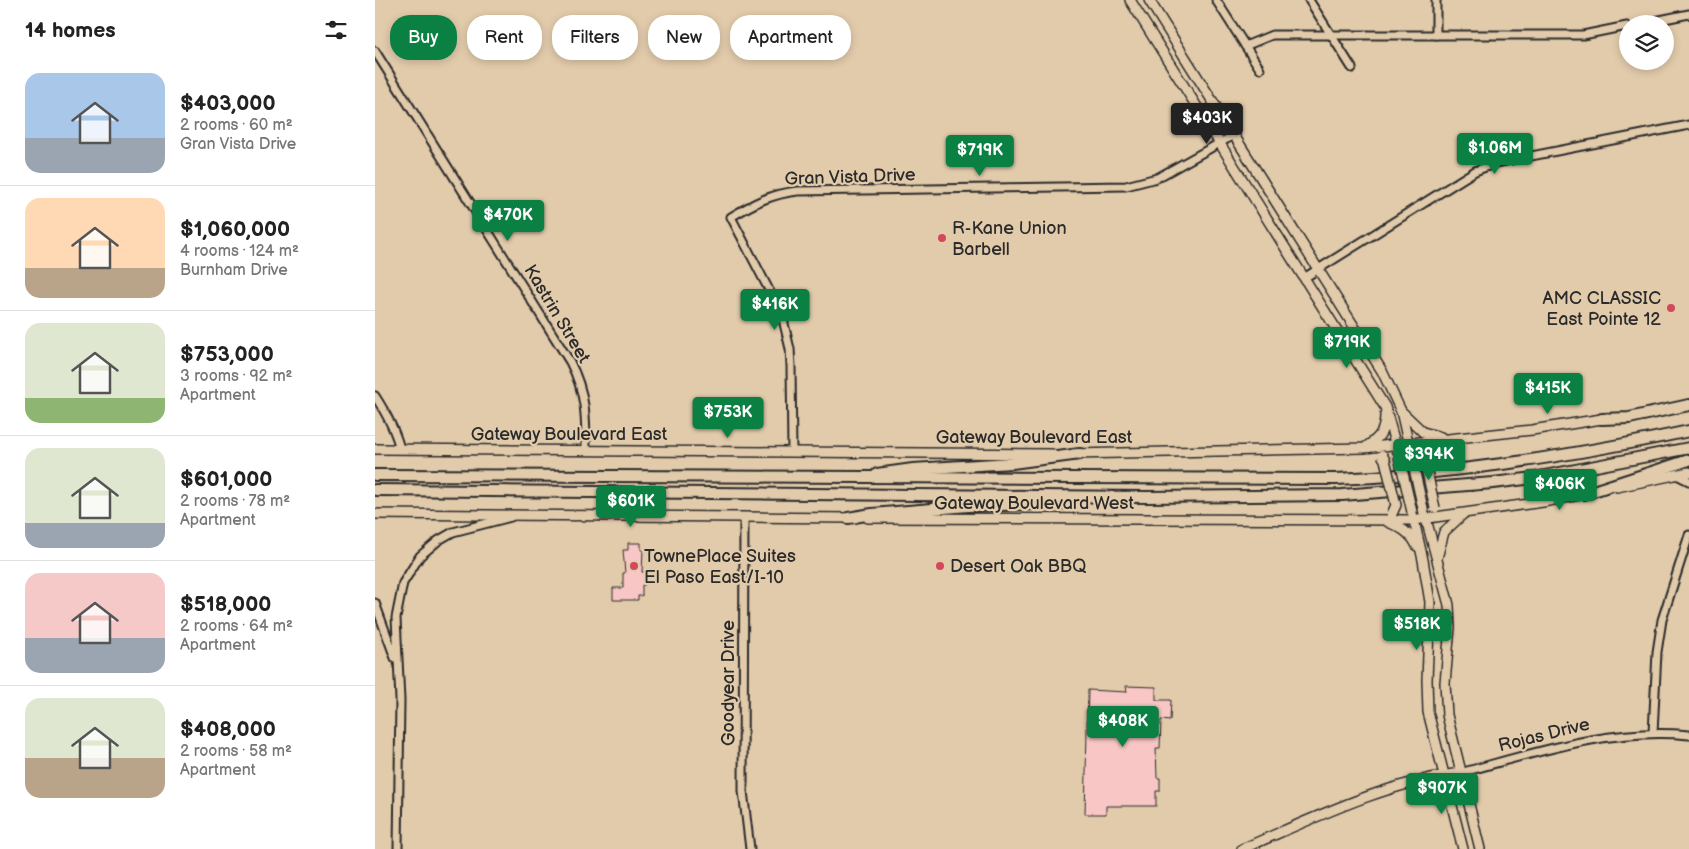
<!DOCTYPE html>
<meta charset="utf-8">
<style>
body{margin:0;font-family:"Balsamiq Sans",sans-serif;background:#f2f2f2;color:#222;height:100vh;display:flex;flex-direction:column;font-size:19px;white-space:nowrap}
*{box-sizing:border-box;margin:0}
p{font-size:16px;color:#767676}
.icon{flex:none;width:28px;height:28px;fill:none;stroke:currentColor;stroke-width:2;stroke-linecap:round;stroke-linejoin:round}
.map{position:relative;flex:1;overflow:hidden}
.side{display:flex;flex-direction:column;background:#fff;width:375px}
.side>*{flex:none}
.top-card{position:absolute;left:15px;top:15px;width:475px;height:45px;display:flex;gap:10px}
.controls{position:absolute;left:1244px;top:15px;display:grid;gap:10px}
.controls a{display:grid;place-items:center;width:55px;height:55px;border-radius:50%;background:#fff;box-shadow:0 2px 8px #0003;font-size:25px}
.price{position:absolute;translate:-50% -42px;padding:0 11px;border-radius:5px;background:#0b8043;color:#fff;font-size:16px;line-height:32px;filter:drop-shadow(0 1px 2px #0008)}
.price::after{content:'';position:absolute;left:50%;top:30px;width:15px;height:11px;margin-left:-8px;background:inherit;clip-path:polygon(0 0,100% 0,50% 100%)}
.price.selected{background:#222;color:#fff}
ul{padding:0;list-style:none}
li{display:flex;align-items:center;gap:15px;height:125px;padding:0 25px}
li+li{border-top:1px solid #e0e0e0}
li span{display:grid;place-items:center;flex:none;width:140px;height:100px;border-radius:15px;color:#555}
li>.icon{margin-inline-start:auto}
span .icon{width:60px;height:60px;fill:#fffc;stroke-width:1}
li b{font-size:21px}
h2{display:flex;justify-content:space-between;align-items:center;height:60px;padding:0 25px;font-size:21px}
.chip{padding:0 18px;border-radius:20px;background:#fff;box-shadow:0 2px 8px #0003;font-size:18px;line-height:45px}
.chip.selected{background:#0b8043;color:#fff}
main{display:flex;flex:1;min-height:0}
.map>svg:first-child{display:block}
.building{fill:#f7c6c5;stroke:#2b2b2b}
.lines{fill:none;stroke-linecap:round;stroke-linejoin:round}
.minor-casing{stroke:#2b2b2b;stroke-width:11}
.major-casing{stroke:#2b2b2b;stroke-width:12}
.highway-casing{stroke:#2b2b2b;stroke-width:14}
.minor{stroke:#e2cbab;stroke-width:7}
.major{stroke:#e2cbab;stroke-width:9}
.highway{stroke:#e2cbab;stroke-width:10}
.major-bridge-casing{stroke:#2b2b2b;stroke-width:12;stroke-linecap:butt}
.major-bridge{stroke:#e2cbab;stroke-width:9}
.poi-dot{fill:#d1495b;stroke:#e2cbab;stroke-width:2}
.labels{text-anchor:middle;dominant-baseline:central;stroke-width:4.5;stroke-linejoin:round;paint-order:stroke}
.street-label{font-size:18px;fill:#2b2b2b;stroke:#e2cbab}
.poi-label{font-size:18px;fill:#2b2b2b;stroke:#e2cbab;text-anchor:start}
</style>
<main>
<section class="side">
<h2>14 homes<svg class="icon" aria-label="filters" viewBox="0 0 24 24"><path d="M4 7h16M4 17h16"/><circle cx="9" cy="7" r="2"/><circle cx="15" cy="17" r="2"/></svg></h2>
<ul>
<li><span style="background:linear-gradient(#a9c7e8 65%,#9aa5b1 0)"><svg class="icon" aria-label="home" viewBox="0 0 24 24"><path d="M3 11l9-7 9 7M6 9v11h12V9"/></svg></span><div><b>$403,000</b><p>2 rooms · 60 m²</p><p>Gran Vista Drive</p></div></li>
<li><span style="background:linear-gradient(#ffd9b3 70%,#b9a48a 0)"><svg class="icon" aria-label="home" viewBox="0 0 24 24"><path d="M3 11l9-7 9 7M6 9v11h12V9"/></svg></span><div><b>$1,060,000</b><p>4 rooms · 124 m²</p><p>Burnham Drive</p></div></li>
<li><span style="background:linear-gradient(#dfe7d0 75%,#8fb573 0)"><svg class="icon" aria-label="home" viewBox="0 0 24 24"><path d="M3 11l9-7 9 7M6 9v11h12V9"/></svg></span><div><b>$753,000</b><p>3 rooms · 92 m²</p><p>Apartment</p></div></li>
<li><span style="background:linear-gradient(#dfe7d0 75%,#9aa5b1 0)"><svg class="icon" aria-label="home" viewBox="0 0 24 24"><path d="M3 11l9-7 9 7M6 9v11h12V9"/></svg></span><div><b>$601,000</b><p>2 rooms · 78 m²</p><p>Apartment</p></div></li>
<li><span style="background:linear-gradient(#f6c9c9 65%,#9aa5b1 0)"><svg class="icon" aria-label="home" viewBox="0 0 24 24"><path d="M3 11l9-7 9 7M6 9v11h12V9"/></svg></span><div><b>$518,000</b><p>2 rooms · 64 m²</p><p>Apartment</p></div></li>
<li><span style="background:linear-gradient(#dfe7d0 60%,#b9a48a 0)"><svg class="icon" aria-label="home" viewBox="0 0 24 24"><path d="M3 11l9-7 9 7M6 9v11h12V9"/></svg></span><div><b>$408,000</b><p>2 rooms · 58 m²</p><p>Apartment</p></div></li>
</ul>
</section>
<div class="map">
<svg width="1314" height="849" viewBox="0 0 1314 849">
<rect width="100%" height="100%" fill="#e2cbab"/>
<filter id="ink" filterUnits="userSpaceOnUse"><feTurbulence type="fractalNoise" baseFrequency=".02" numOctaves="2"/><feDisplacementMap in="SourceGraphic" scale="10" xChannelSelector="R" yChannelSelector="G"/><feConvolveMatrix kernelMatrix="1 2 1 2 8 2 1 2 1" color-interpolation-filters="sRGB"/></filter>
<g filter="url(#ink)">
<g class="building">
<path d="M253,543H266V550H268L267,572H271V581L270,585H267V596H263V600H238V588H248V573H250L248,550H253Z"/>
<path d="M751,686L781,687V700H796L795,721L786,720L785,748H781L782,778H785V791H781V806H731V814H710L713,690L752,692Z"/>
</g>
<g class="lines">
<g class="minor-casing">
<g id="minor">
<path d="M841,0L885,69"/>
<path d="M934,0L977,68"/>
<path d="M1265,24L1314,14"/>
<path d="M1061,35V0"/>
<path d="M870,46L897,35H1208L1252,26"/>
<path d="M0,51L195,362C211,393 211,417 211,450"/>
<path d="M929,278L1100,171L1121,163L1314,125"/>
<path d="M0,396C11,413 20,429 25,449"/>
<path d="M417,452L416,366L415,349L407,315L356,217C379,203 396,194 423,191L751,186L782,178L859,135"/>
<path d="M1302,475L1314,481"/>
<path d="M369,517L368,791L375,849"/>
<path d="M0,603L20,658"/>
<path d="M1278,733L1282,652L1287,620L1314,535"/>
<path d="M1085,773C1160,753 1235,727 1314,735"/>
<path d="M23,849L25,700L21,618L28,583L45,556L64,540L78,532L136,517"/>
</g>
</g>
<g class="major-casing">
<g id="major">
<path d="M755,0L1010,407L1022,450"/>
<path d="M774,0L1007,371L1026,411L1036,455"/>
<path d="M1026,411L1048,432L1066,437"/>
<path d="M992,446C1005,438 1010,430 1010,415"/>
<path d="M0,449L677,454"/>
<path d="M698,454L989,448L1157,430L1233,418"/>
<path d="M1051,454L1069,440"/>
<path d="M1242,487L1314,472"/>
<path d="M0,514L480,518"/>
<path d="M1050,515L1074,605L1075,627L1070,683L1072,715L1105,849"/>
<path d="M1038,516L1048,560L1055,602L1052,680L1053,712L1088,849"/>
<path d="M493,518L1039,520L1168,502L1215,493"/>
<path d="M1013,522C1025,527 1036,533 1042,546"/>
<path d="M1062,558L1069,532L1087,515"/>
<path d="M867,849C937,819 1009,783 1085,773"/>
</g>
</g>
<g class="highway-casing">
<g id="highway">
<path d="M1227,419L1254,418L1314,405"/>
<path d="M502,474L538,469L637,463L705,454"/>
<path d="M0,475L961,479C1082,474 1196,456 1314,431"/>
<path d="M0,490L772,497L967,495L1118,483L1159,478L1314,448"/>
<path d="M1209,494L1314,460"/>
<path d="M473,518L497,514L593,506L691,503"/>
</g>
</g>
<use href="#minor" class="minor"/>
<use href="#major" class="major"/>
<use href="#highway" class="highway"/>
<g class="major-bridge-casing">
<g id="major-bridge">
<path d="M1051,454L1050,463L1060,508"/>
<path d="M1007,455L1010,460L1021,505L1017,514"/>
<path d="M1036,455L1049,513"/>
<path d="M1024,456L1037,512"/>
</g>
</g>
<use href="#major-bridge" class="major-bridge"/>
</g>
</g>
<g class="poi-dot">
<circle cx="567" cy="238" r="5"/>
<circle cx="1296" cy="308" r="5"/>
<circle cx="259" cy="566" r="5"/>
<circle cx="565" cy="566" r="5"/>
</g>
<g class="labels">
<g class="street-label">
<text transform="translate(475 177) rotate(-2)">Gran Vista Drive</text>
<text transform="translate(182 314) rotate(59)">Kastrin Street</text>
<text x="194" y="434">Gateway Boulevard East</text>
<text x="659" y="437">Gateway Boulevard East</text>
<text x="659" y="503">Gateway Boulevard West</text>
<text transform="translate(353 683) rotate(-90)">Goodyear Drive</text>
<text transform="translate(1169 735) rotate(-14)">Rojas Drive</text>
</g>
<g class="poi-label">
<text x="577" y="228">R-Kane Union<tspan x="577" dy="21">Barbell</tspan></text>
<text x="1286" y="298" text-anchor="end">AMC CLASSIC<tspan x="1286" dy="21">East Pointe 12</tspan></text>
<text x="269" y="556">TownePlace Suites<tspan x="269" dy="21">El Paso East/I-10</tspan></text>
<text x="575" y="566">Desert Oak BBQ</text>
</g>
</g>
</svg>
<div class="controls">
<a><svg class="icon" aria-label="layers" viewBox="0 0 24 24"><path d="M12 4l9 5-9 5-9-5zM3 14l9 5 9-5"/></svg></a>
</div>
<b class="price selected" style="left:832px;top:145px">$403K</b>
<b class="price" style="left:1120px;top:175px">$1.06M</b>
<b class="price" style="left:605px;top:177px">$719K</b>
<b class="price" style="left:133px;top:242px">$470K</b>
<b class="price" style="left:400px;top:331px">$416K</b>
<b class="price" style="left:972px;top:369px">$719K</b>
<b class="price" style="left:1173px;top:415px">$415K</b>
<b class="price" style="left:353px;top:439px">$753K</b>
<b class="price" style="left:1054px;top:481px">$394K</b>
<b class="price" style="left:1185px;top:511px">$406K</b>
<b class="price" style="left:256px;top:528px">$601K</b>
<b class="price" style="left:1042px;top:651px">$518K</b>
<b class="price" style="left:748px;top:748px">$408K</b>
<b class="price" style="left:1067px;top:815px">$907K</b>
<div class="top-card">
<a class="chip selected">Buy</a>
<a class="chip">Rent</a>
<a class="chip">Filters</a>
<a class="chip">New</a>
<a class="chip">Apartment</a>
</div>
</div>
</main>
